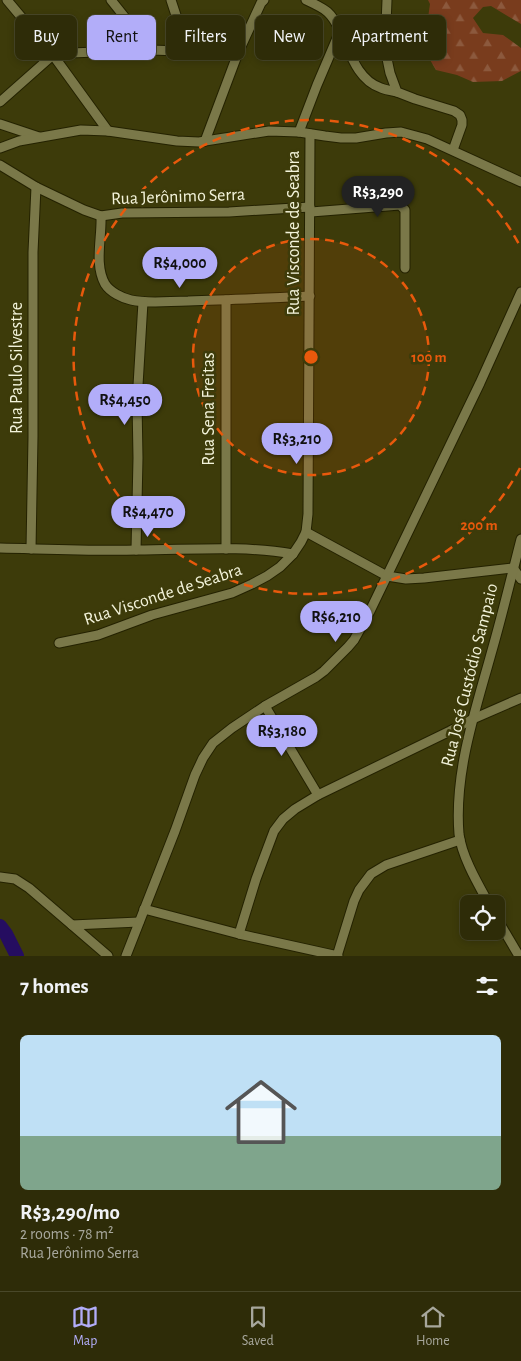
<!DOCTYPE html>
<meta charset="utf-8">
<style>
body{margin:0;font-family:"Alegreya Sans",sans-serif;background:#363412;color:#f1f3f6;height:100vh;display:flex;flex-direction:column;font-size:19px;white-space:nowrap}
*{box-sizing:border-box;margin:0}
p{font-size:16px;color:#a7a79c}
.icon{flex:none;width:28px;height:28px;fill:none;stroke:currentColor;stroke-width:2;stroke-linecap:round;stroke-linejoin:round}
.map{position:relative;height:956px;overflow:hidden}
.sheet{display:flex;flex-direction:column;background:#2e2c08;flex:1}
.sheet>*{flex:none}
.top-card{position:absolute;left:15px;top:15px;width:491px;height:45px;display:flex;gap:10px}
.controls{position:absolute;left:460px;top:895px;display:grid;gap:10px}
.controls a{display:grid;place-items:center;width:45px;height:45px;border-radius:8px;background:#2e2c08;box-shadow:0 2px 8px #0003,0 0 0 1px #494829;font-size:25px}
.price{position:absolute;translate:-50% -42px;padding:0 11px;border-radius:18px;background:#b2adf9;color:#111;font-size:16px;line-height:32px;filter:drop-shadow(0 1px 2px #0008)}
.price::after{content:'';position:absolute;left:50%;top:30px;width:15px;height:11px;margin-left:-8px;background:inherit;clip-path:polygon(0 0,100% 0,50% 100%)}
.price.current{background:#222;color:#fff}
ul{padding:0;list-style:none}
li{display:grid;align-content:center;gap:10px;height:265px;padding:0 20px}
li span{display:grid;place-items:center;height:155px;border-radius:8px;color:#555}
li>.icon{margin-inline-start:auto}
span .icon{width:90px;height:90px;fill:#fffc;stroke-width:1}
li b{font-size:21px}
h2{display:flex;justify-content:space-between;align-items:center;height:60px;padding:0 20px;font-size:21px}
.pill{padding:0 18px;border-radius:8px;background:#2e2c08;box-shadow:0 2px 8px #0003,0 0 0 1px #494829;font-size:18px;line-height:45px}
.pill.current{background:#b2adf9;color:#111}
.tab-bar{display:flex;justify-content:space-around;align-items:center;height:70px;border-top:1px solid #494829;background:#2e2c08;font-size:14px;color:#a7a79c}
.tab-bar a{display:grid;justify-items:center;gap:2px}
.tab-bar .current{color:#b2adf9}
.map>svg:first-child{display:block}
.forest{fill:url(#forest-firs)}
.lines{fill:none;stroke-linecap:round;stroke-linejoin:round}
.river{stroke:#250d60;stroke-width:14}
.minor-casing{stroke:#242200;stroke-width:11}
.minor{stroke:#7a7849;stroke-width:9}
.ring{fill:none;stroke:#e8590c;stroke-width:2.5;stroke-dasharray:9 6}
.labels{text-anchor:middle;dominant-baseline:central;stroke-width:5;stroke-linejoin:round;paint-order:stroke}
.street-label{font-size:18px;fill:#f3f3da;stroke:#3d3b0a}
.centre{fill:#e8590c;stroke:#3d3b0a;stroke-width:2.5}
.ring-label{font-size:15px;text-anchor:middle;font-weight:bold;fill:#e8590c;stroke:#3d3b0a;stroke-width:5;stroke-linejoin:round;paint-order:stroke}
</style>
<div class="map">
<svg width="521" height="956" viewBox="0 0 521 956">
<defs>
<pattern id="forest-firs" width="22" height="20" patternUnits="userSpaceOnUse" patternTransform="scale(1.25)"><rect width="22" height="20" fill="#793c1d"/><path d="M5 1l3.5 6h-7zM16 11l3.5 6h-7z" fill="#8c593d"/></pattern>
</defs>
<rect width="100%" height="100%" fill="#3d3b0a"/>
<path class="forest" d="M428,0H521V24L491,6L483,7L473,18L483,33L503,35L521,48V71L502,81L473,82L457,75L436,70L426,53V32L430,4Z"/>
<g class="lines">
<path class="river" d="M0,926L6,934L17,956"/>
<g class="minor-casing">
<g id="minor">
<path d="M7,0L53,55L108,131"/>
<path d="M111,0L151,50"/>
<path d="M171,0L188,52"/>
<path d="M387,0L385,49L390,73L397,92L415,99L454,111L460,115L462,120V125L453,150"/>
<path d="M340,31C350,52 357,80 381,88C386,90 392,91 397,92"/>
<path d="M0,102L53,55L70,53L151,50L238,53"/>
<path d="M0,124L39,137"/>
<path d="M299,132L317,85L340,31C331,11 325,9 306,0"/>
<path d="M205,141L238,53L261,3L264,0"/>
<path d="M0,148L19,141L81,130L108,131L177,141L199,142L269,131L299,132L325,136L341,138H356L386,133L401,132L427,139L521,182"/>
<path d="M0,165L36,187L84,210L101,216L122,213L229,212L310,207"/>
<path d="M311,212L400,205L405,210V268"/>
<path d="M101,216C102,238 94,264 105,284C110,292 122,298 131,300C149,304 169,301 188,301C228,300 269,298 310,296"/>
<path d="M226,300V549"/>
<path d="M306,532L387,576L406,579L424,578L513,568"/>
<path d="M0,548C46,549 91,551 137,550C189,550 242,545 293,554"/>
<path d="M31,549L33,437V252L36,187"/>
<path d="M136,550L138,458L137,402L143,302"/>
<path d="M513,568L521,579"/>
<path d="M59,643L98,635L152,615L232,593L252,584L267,576L280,567L293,554L301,542L306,532L308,514L310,134"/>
<path d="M265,706L318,795"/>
<path d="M0,877L15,879L29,888L108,956"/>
<path d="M489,904C478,884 462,857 459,834C454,773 475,712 491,654C502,616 511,578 521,539"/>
<path d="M144,909L239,934L338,956"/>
<path d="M496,917L519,956"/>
<path d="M72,925L139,922"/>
<path d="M239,934L256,879L274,831L283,819L295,809L318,795L450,731L473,719L521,698"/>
<path d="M126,956L175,831L195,775L203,758L213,743L232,728L265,706L316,677L324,671L348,647L354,640L370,611L480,383L521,292"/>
<path d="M337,956L354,901L359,890L371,874L386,865L460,840"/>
</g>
</g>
<use href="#minor" class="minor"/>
</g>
<circle cx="311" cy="357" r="118" fill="#e8590c" fill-opacity=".12"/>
<g class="ring">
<circle cx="311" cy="357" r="118"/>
<path d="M520 468A237 237 0 1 1 520 246"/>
</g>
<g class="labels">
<g class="street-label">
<text transform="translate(178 197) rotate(-2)">Rua Jerônimo Serra</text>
<text transform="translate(294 233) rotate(-90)">Rua Visconde de Seabra</text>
<text transform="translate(17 368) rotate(-90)">Rua Paulo Silvestre</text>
<text transform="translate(209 409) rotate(-90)">Rua Sena Freitas</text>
<text transform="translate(163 595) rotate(-18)">Rua Visconde de Seabra</text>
<text transform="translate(470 675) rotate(-76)">Rua José Custódio Sampaio</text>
</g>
</g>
<circle cx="311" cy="357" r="8" class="centre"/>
<g class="ring-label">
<text x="429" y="362">100 m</text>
<text x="479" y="530">200 m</text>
</g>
</svg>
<div class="controls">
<a><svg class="icon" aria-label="locate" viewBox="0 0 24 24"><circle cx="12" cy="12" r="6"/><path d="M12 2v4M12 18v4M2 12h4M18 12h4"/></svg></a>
</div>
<b class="price current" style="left:378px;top:218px">R$3,290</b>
<b class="price" style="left:180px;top:289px">R$4,000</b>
<b class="price" style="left:125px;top:426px">R$4,450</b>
<b class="price" style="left:297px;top:465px">R$3,210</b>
<b class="price" style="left:148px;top:538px">R$4,470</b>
<b class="price" style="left:336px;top:643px">R$6,210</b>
<b class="price" style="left:282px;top:757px">R$3,180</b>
<div class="top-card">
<a class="pill">Buy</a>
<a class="pill current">Rent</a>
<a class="pill">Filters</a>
<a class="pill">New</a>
<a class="pill">Apartment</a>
</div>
</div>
<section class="sheet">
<h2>7 homes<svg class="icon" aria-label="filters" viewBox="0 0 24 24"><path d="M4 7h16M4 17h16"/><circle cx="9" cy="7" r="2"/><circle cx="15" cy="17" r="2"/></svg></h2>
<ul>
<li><span style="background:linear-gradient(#bfe0f5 65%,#7fa58c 0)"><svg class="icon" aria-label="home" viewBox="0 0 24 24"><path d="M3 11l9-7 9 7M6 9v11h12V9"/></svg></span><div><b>R$3,290/mo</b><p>2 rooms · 78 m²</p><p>Rua Jerônimo Serra</p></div></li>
</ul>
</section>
<nav class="tab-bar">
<a class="current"><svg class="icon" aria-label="map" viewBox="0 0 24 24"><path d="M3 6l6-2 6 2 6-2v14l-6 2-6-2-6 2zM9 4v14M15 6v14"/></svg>Map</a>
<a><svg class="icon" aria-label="saved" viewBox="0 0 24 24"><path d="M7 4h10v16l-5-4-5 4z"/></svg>Saved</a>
<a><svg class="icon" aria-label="home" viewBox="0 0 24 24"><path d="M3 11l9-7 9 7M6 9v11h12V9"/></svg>Home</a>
</nav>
